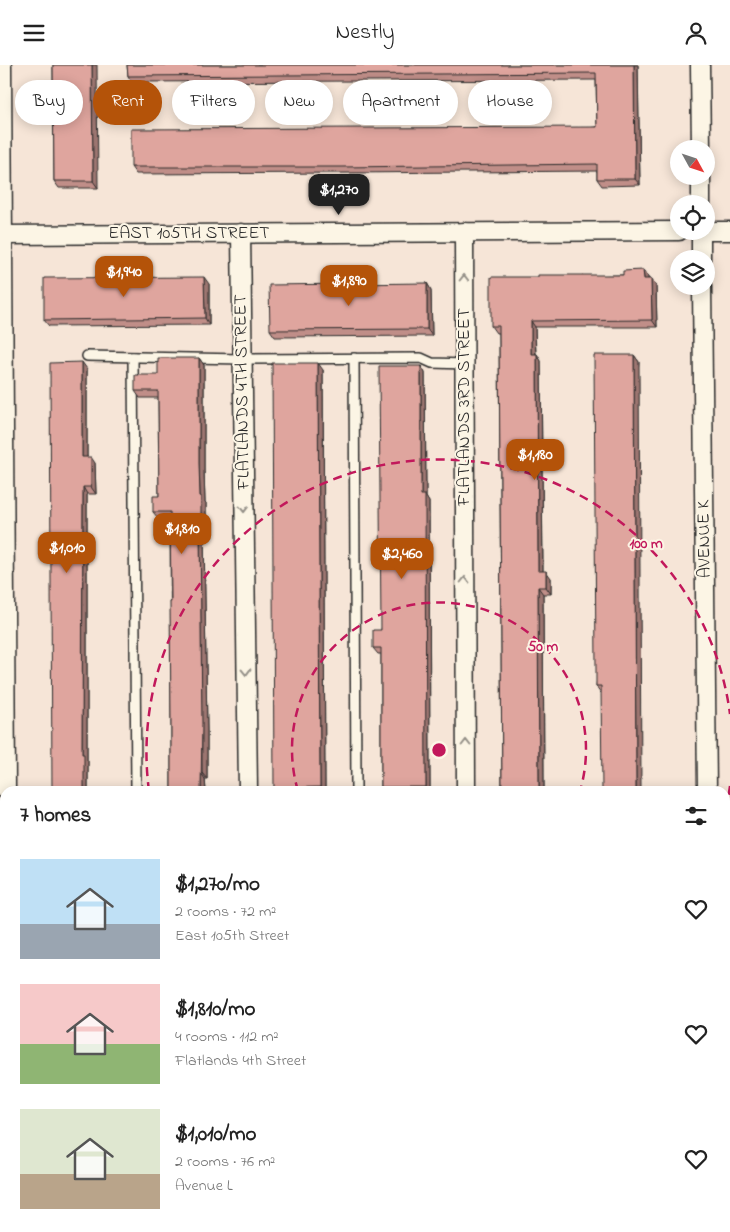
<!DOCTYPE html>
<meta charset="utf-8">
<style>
body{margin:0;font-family:"Indie Flower",sans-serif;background:#f6f6f6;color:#222;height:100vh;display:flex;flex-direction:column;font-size:19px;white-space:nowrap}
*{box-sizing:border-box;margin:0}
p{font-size:16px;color:#767676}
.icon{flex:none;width:28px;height:28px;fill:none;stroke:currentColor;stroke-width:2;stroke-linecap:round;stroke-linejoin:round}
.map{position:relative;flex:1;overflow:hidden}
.drawer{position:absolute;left:0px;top:721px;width:730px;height:446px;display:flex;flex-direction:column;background:#fff;border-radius:15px 15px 0 0;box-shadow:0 2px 12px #0003}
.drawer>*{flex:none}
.banner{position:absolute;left:15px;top:15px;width:700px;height:45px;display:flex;gap:10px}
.needle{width:32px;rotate:130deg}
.controls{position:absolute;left:670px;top:75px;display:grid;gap:10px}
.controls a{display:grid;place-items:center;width:45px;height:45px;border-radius:50%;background:#fff;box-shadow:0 2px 12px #0003;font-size:25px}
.price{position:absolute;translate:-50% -42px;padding:0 11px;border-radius:10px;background:#b45309;color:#fff;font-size:16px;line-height:32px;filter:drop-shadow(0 1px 2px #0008)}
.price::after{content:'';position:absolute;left:50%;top:30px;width:15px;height:11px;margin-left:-8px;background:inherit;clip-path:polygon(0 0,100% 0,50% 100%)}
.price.current{background:#222;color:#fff}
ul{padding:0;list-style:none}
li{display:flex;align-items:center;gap:15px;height:125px;padding:0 20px}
li span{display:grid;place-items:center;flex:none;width:140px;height:100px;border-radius:0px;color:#555}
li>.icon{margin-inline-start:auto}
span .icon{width:60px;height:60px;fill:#fffc;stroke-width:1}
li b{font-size:21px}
h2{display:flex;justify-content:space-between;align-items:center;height:60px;padding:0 20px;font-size:21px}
.pill{padding:0 18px;border-radius:22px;background:#fff;box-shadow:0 2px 12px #0003;font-size:18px;line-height:45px}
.pill.current{background:#b45309;color:#fff}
header{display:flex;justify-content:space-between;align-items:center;height:65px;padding:0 20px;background:#fff;font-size:22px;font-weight:600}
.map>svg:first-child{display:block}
.green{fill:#aee2a3;stroke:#6c8667}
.water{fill:#8ec4ec;stroke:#66879f}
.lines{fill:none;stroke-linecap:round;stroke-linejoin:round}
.service-casing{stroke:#2b2b2b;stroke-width:12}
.minor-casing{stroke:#2b2b2b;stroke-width:21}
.tertiary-casing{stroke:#2b2b2b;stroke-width:26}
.service{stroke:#fcf5e5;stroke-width:9}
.minor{stroke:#fcf5e5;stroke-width:18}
.tertiary{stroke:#fcf5e5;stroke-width:22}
.wall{fill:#c08e88;stroke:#2b2b2b}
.shaded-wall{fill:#9c746f;stroke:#2b2b2b}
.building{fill:#dfa59e;stroke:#2b2b2b}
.oneway{stroke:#949088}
.ring{fill:none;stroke:#c2185b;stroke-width:2.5;stroke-dasharray:9 6}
.labels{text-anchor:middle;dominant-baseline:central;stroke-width:4;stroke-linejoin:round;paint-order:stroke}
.street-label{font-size:18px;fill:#2b2b2b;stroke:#fcf5e5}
.centre{fill:#c2185b;stroke:#fcf5e5;stroke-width:2.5}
.ring-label{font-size:15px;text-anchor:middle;font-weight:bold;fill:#c2185b;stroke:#fcf5e5;stroke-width:4;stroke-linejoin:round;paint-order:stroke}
</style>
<header><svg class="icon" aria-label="menu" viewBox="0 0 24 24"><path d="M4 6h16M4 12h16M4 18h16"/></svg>Nestly<svg class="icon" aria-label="person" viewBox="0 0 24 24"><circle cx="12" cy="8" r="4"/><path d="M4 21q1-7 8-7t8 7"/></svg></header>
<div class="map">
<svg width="730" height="1167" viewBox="0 0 730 1167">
<rect width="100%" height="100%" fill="#f6e5d7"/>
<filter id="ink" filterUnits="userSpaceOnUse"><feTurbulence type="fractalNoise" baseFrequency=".02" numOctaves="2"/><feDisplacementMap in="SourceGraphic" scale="10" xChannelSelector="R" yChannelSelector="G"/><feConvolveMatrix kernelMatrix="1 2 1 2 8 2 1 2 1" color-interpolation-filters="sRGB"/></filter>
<g filter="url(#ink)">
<g class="green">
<path d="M725,859H730V1159L725,1145Z"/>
<path d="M0,865H5V1037L0,1036Z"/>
</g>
<g class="water">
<path d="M0,1017L5,1018V1162L154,1163L136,1167H0Z"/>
<path d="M725,1121L728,1133L730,1136V1167H209L174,1163L725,1162Z"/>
</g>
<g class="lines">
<g class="service-casing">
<g id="service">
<path d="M87,291L242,294L421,293L432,298L465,299"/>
<path d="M133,292L136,726"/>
<path d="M354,293L356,726"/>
</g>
</g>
<g class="minor-casing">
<g id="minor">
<path d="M2,0L6,726"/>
<path d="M700,0L701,84"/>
<path d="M701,111V139"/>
<path d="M701,166V194"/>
<path d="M706,166H730"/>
<path d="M464,167L466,726"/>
<path d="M241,168L248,726"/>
<path d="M0,170L679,166"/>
<path d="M702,221L707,726"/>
</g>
</g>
<g class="tertiary-casing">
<g id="tertiary">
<path d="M725,859H730"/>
<path d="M0,862H5"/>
</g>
</g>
<use href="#service" class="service"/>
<use href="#minor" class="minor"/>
<use href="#tertiary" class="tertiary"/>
</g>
<g class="wall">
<path d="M53,0L98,123H59L54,116Z"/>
<path d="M127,0H638L640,120L602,121L597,114V106L347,108L136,109L131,102L597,62L596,15L132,17L128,11Z"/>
<path d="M643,205L648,212V214H651L656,221L657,262H535L536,289H537L541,296L543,506L551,513V529H543V530L544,726H502L499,268H496L491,261L538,212L623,210Z"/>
<path d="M427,218L431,225L432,271L275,272L270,265Z"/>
<path d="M209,219V260L49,261L44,255Z"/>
<path d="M634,290L639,297L601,628L596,621Z"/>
<path d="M199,293L204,300V405L205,437L206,438V469H204L207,666V714H205L206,726H171V661L170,453H158L153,447L159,431L158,333H140L135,326L158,310Z"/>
<path d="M421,301L425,308L426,432L429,437L430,726H385L381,722V589H378L373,583L381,565Z"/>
<path d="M87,304V392L95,398L96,429H87V695L88,696V726H52Z"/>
<path d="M323,305L325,726H277L274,723Z"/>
</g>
<g class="shaded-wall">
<path d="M92,0H97L98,123L93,116Z"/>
<path d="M634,0H638L640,120L635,114Z"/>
<path d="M643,205L648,212V221L644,214Z"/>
<path d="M204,212L209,219V260L205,253Z"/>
<path d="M651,214L656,221L657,262L652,255Z"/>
<path d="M427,218L431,225L432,271L427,264Z"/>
<path d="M531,256L535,262L536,296L531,289Z"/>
<path d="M537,289L541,296L543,512L538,506Z"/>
<path d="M634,290L639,297L641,726H636Z"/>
<path d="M199,293L204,300V405L205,437L206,438V469L201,462L199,398Z"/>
<path d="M82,297L87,304V398L82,392Z"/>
<path d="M318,298L323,305L325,726H323L320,722Z"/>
<path d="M421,301L425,308L426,432L429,437L430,726H429L426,722L421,430Z"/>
<path d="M91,392L95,398L96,429L91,422Z"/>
<path d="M83,422L87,429V695L88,696V726H84L82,689Z"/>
<path d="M200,462L204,469L207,666V714L202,708Z"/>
<path d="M546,506L551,513V529L546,522Z"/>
<path d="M538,522L543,529L544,726H539Z"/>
<path d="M201,708L205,714L206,726H201Z"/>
</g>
<g class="building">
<path d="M53,0H92L93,116H54Z"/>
<path d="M127,0H634L635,114H597V99L342,102H131V64L597,62L596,8L128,11Z"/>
<path d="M643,205L644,214H651L652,255L531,256V289H537L538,506H546V522H538V523L539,726H502L499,261H491V212H538V210H623V206Z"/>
<path d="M204,212L205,253L44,255V213Z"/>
<path d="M427,218V264L270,265L269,220Z"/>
<path d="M594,290H634L636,726H602L601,621H596V604Z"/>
<path d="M158,293H199V398L200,431H201V462H200L202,659L201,726H171V661L170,537H171L170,447H153V431H159L158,326H135V310H158Z"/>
<path d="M82,297V392H91V422H83L82,689H84V726H52L50,298Z"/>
<path d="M272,298H318L320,722L274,723Z"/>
<path d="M379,301H421V430H425L426,722H381V583H373V565H381Z"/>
</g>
<defs><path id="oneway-chevron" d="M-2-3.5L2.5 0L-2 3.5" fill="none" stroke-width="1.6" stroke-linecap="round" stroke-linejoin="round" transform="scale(1.25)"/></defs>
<g class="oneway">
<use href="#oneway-chevron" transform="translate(464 213) rotate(-90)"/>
<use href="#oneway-chevron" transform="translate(244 444) rotate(89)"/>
<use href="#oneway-chevron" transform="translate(465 515) rotate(-90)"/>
<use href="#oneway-chevron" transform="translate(246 607) rotate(89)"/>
<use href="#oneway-chevron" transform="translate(466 678) rotate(-90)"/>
</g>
</g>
<g class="ring">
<path d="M298 726A147 147 0 1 1 580 726"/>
<path d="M730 721A293 293 0 0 1 725 748M149 726A293 293 0 1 1 730 649"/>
</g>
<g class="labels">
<g class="street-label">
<text x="189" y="169">EAST 105TH STREET</text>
<text transform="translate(243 327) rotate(-91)">FLATLANDS 4TH STREET</text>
<text transform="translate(465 342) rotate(-90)">FLATLANDS 3RD STREET</text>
<text transform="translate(705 474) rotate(-91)">AVENUE K</text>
</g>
</g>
<circle cx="439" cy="685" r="8" class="centre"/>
<g class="ring-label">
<text x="646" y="483">100 m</text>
<text x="543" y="586">50 m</text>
</g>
</svg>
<div class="controls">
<a><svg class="needle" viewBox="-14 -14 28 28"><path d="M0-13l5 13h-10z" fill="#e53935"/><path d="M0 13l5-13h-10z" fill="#767676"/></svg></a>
<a><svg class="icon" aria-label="locate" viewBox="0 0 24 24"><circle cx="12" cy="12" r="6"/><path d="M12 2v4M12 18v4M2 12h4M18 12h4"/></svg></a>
<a><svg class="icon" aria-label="layers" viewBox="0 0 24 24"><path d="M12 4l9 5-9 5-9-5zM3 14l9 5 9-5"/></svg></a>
</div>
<b class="price current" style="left:339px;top:151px">$1,270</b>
<b class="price" style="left:124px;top:233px">$1,940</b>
<b class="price" style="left:349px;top:242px">$1,890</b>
<b class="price" style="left:535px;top:416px">$1,180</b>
<b class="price" style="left:182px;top:490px">$1,810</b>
<b class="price" style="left:67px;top:509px">$1,010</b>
<b class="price" style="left:402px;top:515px">$2,460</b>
<div class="banner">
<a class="pill">Buy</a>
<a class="pill current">Rent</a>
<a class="pill">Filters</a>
<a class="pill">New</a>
<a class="pill">Apartment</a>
<a class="pill">House</a>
</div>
<section class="drawer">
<h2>7 homes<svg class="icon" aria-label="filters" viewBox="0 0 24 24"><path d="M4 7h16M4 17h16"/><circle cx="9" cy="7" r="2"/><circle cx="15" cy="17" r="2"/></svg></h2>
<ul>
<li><span style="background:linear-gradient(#bfe0f5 65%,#9aa5b1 0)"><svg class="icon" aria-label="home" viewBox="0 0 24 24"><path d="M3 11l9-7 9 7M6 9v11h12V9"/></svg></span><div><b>$1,270/mo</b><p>2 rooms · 72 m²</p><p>East 105th Street</p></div><svg class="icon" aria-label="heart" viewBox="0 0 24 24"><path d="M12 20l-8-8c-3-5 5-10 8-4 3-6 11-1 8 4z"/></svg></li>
<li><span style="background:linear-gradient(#f6c9c9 60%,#8fb573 0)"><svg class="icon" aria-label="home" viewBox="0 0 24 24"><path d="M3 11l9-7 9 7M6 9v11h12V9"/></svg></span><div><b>$1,810/mo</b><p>4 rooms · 112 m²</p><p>Flatlands 4th Street</p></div><svg class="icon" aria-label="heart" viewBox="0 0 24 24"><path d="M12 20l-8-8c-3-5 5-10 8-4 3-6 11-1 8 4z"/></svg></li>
<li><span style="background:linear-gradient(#dfe7d0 65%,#b9a48a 0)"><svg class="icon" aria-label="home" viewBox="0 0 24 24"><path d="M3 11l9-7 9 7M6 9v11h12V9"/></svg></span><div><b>$1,010/mo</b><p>2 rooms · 76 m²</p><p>Avenue L</p></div><svg class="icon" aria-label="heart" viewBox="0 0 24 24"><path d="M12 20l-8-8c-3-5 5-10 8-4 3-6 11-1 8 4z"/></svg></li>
</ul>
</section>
</div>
